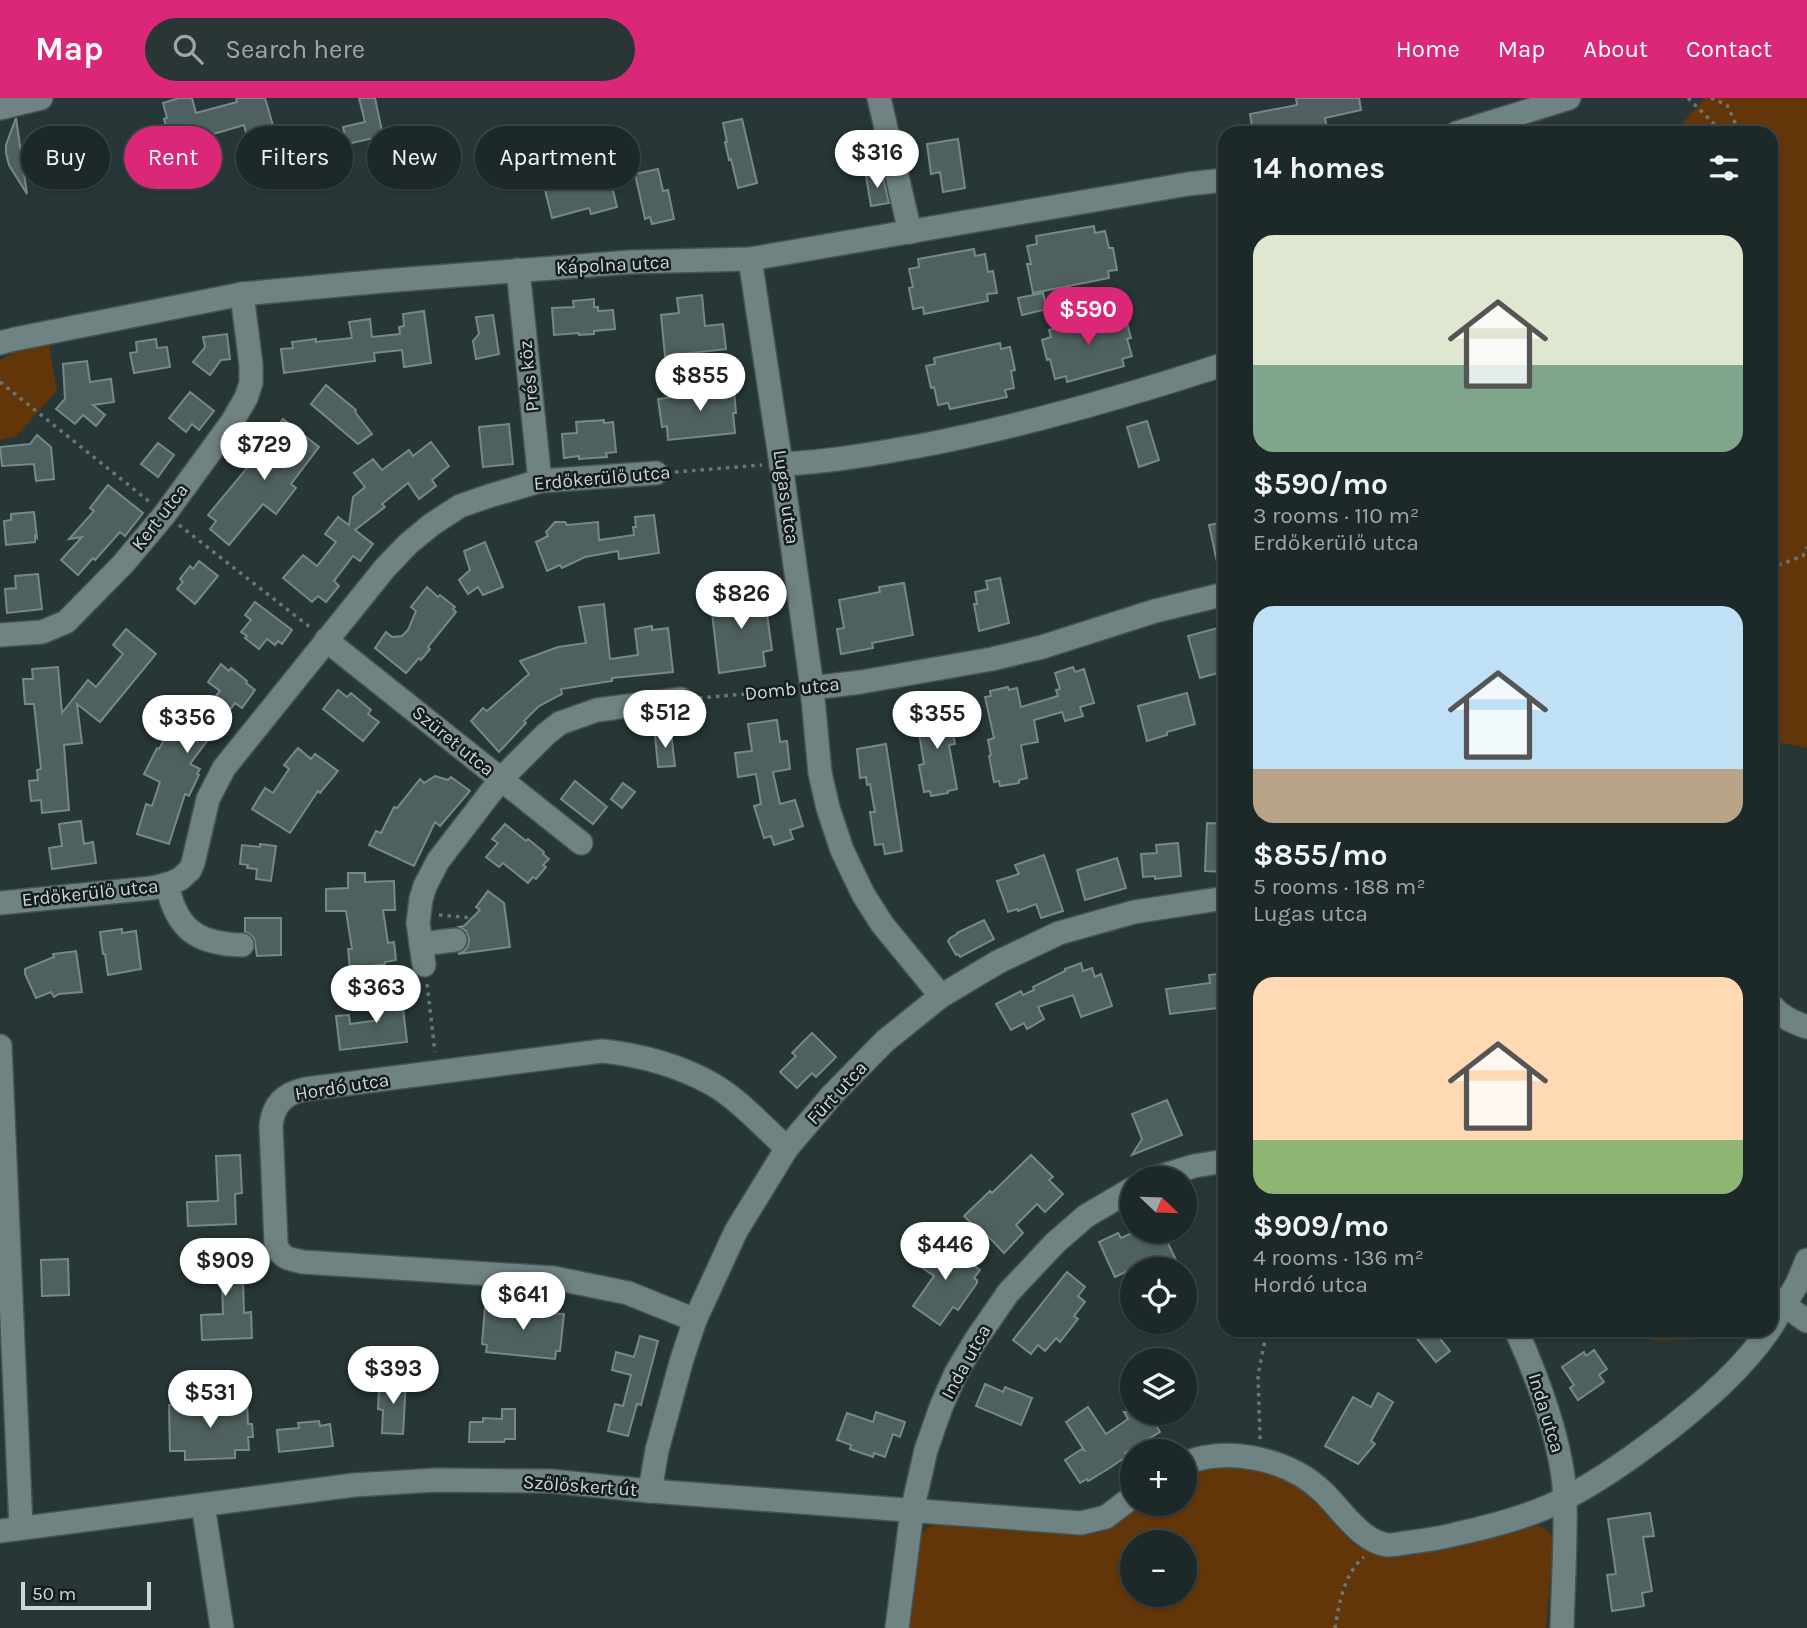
<!DOCTYPE html>
<meta charset="utf-8">
<style>
body{margin:0;font-family:Karla,sans-serif;background:#2a3535;color:#f1f3f6;height:100vh;display:flex;flex-direction:column;font-size:26px;white-space:nowrap}
*{box-sizing:border-box;margin:0}
p{font-size:23px;color:#a0a6a8}
.icon{flex:none;width:38px;height:38px;fill:none;stroke:currentColor;stroke-width:2;stroke-linecap:round;stroke-linejoin:round}
.map{position:relative;flex:1;overflow:hidden}
.sheet{position:absolute;left:1218px;top:28px;width:560px;height:1211px;display:flex;flex-direction:column;background:#1d2929;border-radius:21px;box-shadow:0 2px 5px #0004,0 0 0 2px #3b4546}
.sheet>*{flex:none}
.top-card{position:absolute;left:21px;top:28px;width:665px;height:63px;display:flex;gap:14px}
.needle{width:46px;rotate:113deg}
.buttons{position:absolute;left:1120px;top:1068px;display:grid;gap:14px}
.buttons a{display:grid;place-items:center;width:77px;height:77px;border-radius:50%;background:#1d2929;box-shadow:0 2px 5px #0004,0 0 0 2px #3b4546;font-size:35px}
.scale{position:absolute;left:21px;bottom:18px;width:130px;box-sizing:border-box;padding-left:7px;border:4px solid #cdd7d7;border-top:0;font-size:19px;line-height:24px;white-space:nowrap;color:#cdd7d7;-webkit-text-stroke:5px #161d1d;paint-order:stroke}
.price{position:absolute;translate:-50% -60px;padding:0 16px;border-radius:24px;background:#fff;color:#222;font-size:23px;line-height:46px;filter:drop-shadow(0 2px 4px #0008)}
.price::after{content:'';position:absolute;left:50%;top:42px;width:21px;height:16px;margin-left:-10px;background:inherit;clip-path:polygon(0 0,100% 0,50% 100%)}
.price.on{background:#db2777;color:#fff}
ul{padding:0;list-style:none}
li{display:grid;align-content:center;gap:14px;height:371px;padding:0 35px}
li span{display:grid;place-items:center;height:217px;border-radius:21px;color:#555}
li>.icon{margin-inline-start:auto}
span .icon{width:126px;height:126px;fill:#fffc;stroke-width:1}
li b{font-size:30px}
h2{display:flex;justify-content:space-between;align-items:center;height:84px;padding:0 35px;font-size:30px}
.tag{padding:0 24px;border-radius:32px;background:#1d2929;box-shadow:0 2px 5px #0004,0 0 0 2px #3b4546;font-size:24px;line-height:63px}
.tag.on{background:#db2777;color:#fff}
header{display:flex;align-items:center;gap:42px;box-sizing:border-box;height:98px;padding:0 35px;background:#db2777;color:#fff}
header strong{font-size:33px}
nav{display:flex;gap:38px;margin-inline-start:auto;font-size:24px}
.search{width:490px;height:63px;background:#2a3535;display:flex;align-items:center;gap:18px;box-sizing:border-box;padding:0 24px;border-radius:38px;color:#a0a6a8;font-size:26px}
.map>svg:first-child{display:block}
.green{fill:#623609;fill-rule:evenodd}
.building{fill:#4e605f;stroke:#768888;stroke-width:2}
.lines{fill:none;stroke-linecap:round;stroke-linejoin:round}
.minor-casing{stroke:#445253;stroke-width:26}
.path{stroke:#697676;stroke-width:3.5;stroke-dasharray:3.5 5;stroke-linecap:butt}
.minor{stroke:#708383;stroke-width:23}
.labels{text-anchor:middle;dominant-baseline:central;stroke-width:5;stroke-linejoin:round;paint-order:stroke}
.street-label{font-size:19px;fill:#cdd7d7;stroke:#161d1d}
</style>
<header>
<strong>Map</strong>
<div class="search"><svg class="icon" aria-label="search" viewBox="0 0 24 24"><circle cx="10" cy="10" r="6"/><path d="M15 15l6 6"/></svg>Search here</div>
<nav><a>Home</a><a>Map</a><a>About</a><a>Contact</a></nav>
</header>
<div class="map">
<svg width="1807" height="1530" viewBox="0 0 1807 1530">
<rect width="100%" height="100%" fill="#273737"/>
<g class="green">
<path d="M1705,0H1807V650L1771,643V35H1674Z"/>
<path d="M49,247L57,292L17,338L0,342V262L21,251Z"/>
<path d="M1644,1232H1711L1696,1241L1656,1243L1643,1236Z"/>
<path d="M1218,1366L1270,1374L1300,1389L1325,1409L1343,1434L1366,1450L1529,1425L1544,1430L1553,1438L1556,1453L1550,1482L1546,1530H905L915,1447C923,1432 927,1427 944,1425L1081,1438C1106,1432 1118,1422 1136,1405H1185V1374ZM1132,1444H1185V1496H1132Z"/>
</g>
<g class="building">
<path d="M179,0H192L196,15L237,4L236,0H265L274,31L247,39L244,27L203,39L208,57L180,65L175,49L172,50L164,21L167,20L163,5Z"/>
<path d="M359,0H375L383,38L347,46L343,29L365,24Z"/>
<path d="M1296,0H1359L1361,12L1325,20L1328,35H1253L1250,16L1297,7Z"/>
<path d="M16,20L27,96L9,67L6,55V47Z"/>
<path d="M742,21L757,85L738,90L731,61L729,62L725,44H727L723,25Z"/>
<path d="M958,41L965,90L943,94L940,74L931,76L927,46Z"/>
<path d="M556,60L559,70L563,68L567,82L608,71L617,109L591,116L589,110L552,120L538,64Z"/>
<path d="M658,71L663,93L668,92L674,121L652,126L650,119L645,121L635,76Z"/>
<path d="M882,75L889,105L871,108L866,78Z"/>
<path d="M1094,128L1095,135L1105,133L1109,150H1113L1117,172L1108,173L1109,180L1033,195L1027,166H1031L1027,148L1037,146L1036,138Z"/>
<path d="M974,151L975,158L985,156L988,174L993,173L997,195L987,196L988,203L924,216L923,209L913,211L909,190L913,189L909,171L919,169L918,161Z"/>
<path d="M1043,195L1047,211L1022,217L1018,200Z"/>
<path d="M702,197L705,228L723,226L726,251L665,258L661,217L679,215L677,200Z"/>
<path d="M594,201V209H598V213L613,212L615,231L594,233V236L579,237V235L554,237L552,210L574,209L573,203Z"/>
<path d="M424,213L431,265L404,269L402,252L374,255L375,263L284,275L281,251L293,250L292,244L316,241V244L352,240L349,224L370,221L372,239L400,236L399,229L404,228L403,216Z"/>
<path d="M1114,214L1116,220L1125,218L1131,240L1127,241L1132,258L1122,261L1124,268L1067,284L1066,278L1055,281L1050,261L1047,262L1042,242L1051,239L1049,232Z"/>
<path d="M493,217L499,256L476,261L473,243L479,236L476,219Z"/>
<path d="M227,236L230,261L221,262L210,277L193,264L205,249L203,239Z"/>
<path d="M156,241L157,250L167,249L170,269L134,275L130,255L137,254L136,244Z"/>
<path d="M1000,245L1001,251L1010,249L1015,272L1011,273L1014,290L1005,292L1007,299L950,311L948,305L938,307L934,289L931,290L926,268L935,266L934,260Z"/>
<path d="M87,263L90,284L111,281L114,304L93,307L105,317L96,328L83,317L75,326L56,311L65,301L63,266Z"/>
<path d="M729,285L730,292H734L736,315H733L735,335L668,342L667,328L662,329L658,301L703,295L702,288Z"/>
<path d="M326,287L356,312L355,314L372,336L358,346L311,306Z"/>
<path d="M190,294L214,313L199,332L192,326L186,334L169,320Z"/>
<path d="M283,321L319,349L291,386L296,390L276,416L263,406L229,447L210,431L216,423L208,417L272,340L270,338Z"/>
<path d="M604,322V325L613,324L616,354L606,355L607,359L579,361V358L564,360L562,336L577,335L576,324Z"/>
<path d="M1147,323L1159,362L1139,369L1127,329Z"/>
<path d="M509,326L513,366L483,369L479,329Z"/>
<path d="M37,337L51,349L54,381L36,383L34,366L2,368L0,349L30,346Z"/>
<path d="M431,344L449,368L432,382L436,388L419,401L408,385L382,406L385,409L355,432L373,446L360,463L353,458L334,483L339,488L326,504L318,498L312,504L283,480L303,457L317,468L336,444L325,436L338,419L349,427L353,399L365,389L354,375L373,361L382,372L409,352L413,358Z"/>
<path d="M158,345L174,357L158,379L141,366Z"/>
<path d="M108,387L143,415L125,438L120,434L95,462L93,460L78,477L61,462L82,439L69,441L94,413L90,410Z"/>
<path d="M34,414L37,440L35,438V444L6,447L4,423L11,422V416Z"/>
<path d="M654,417L659,455L619,461L618,453L585,459L562,470L560,467L547,473L536,444L548,438L546,434L555,424H565L567,427L598,424L599,442L634,437L633,429H636L635,419Z"/>
<path d="M1225,424V472L1219,473L1209,427Z"/>
<path d="M485,444L503,489L483,497L478,489L468,496L459,482L470,472L464,453Z"/>
<path d="M199,463L218,478L195,506L177,491L183,484L180,481L190,468L193,471Z"/>
<path d="M38,476L42,511L7,515L5,491L16,490L15,478Z"/>
<path d="M1000,480L1009,525L979,533L974,506H977L975,494L988,491L986,483Z"/>
<path d="M904,485L913,537L872,545L873,550L841,556L837,531L844,530L839,502L880,494L879,489Z"/>
<path d="M427,489L438,499L440,497L455,509L453,511L456,514L428,549L430,551L421,562L419,560L406,575L375,550L386,534L392,539L402,538L408,532L416,513L411,509Z"/>
<path d="M757,491L758,503L765,502L772,552L763,554L765,568L719,575L711,506L719,505L717,497Z"/>
<path d="M255,504L292,532L282,546L278,543L275,547L267,541L259,551L245,540L247,538L241,534L251,522L245,517Z"/>
<path d="M604,506L610,561L638,557L635,531L652,528V532L668,530L673,574L612,580V583L561,591L562,596L539,608L524,623L526,625L499,654L471,623L483,610L487,613L529,576L520,563L558,549L586,545L579,509Z"/>
<path d="M1225,528V573L1200,580L1188,538Z"/>
<path d="M126,531L156,556L100,624L77,606L82,645L64,647L69,712L42,715L41,702L31,703L29,683L38,682L37,672L41,671L34,606H25L23,581H33L32,571L58,569L62,615L88,582L96,589L123,556L113,547Z"/>
<path d="M221,566L229,573L231,570L247,583L246,585L255,592L242,610L235,605L190,666L200,671L197,676L199,677L189,698L185,696L169,746L137,736L146,706L152,708L160,684L144,676L157,650L159,651L164,642L187,611L198,619L220,593L208,584Z"/>
<path d="M1073,569L1075,574L1084,571L1094,605L1080,609L1083,618L1065,623L1062,614L1034,622L1038,644L1021,647L1027,680L1019,682V685L1000,688L999,683L994,684L989,658L991,657L988,642L994,640L985,599L991,598L990,593L1008,589L1009,592L1017,590L1021,609L1058,598L1056,592L1060,591L1055,575Z"/>
<path d="M338,592L347,599L351,595L371,612L368,616L379,624L363,643L323,611Z"/>
<path d="M1187,595L1195,626L1167,634V637L1147,643L1138,608Z"/>
<path d="M940,608V610L948,609L955,646L949,647L957,691L948,693V695L931,698L930,693L924,694L919,667L924,666L916,617L922,616L921,611Z"/>
<path d="M777,622L780,644L787,643L790,671L773,674L780,706L795,702L803,728L790,732L793,741L774,747L771,738L764,740L754,708L761,706L756,676L738,679L735,655L752,653L748,626Z"/>
<path d="M671,635L675,668L658,669L655,637Z"/>
<path d="M886,646L902,753L885,756L883,746L875,747L870,714H875L870,686L867,687L866,679L860,680L857,651Z"/>
<path d="M298,650L311,661L315,656L338,673L320,695L318,693L290,735L252,711L265,690L273,695L289,671L284,667Z"/>
<path d="M435,678L448,682L451,679L470,693L440,728L435,724L414,768L369,747L376,733L381,735L394,709L397,710L420,681L424,685Z"/>
<path d="M575,683L607,709L593,726L561,701Z"/>
<path d="M623,685L635,694L622,710L611,701Z"/>
<path d="M81,723L84,746L93,744L96,765L52,771L49,750L62,748L59,726Z"/>
<path d="M1207,725L1225,726V774L1205,773Z"/>
<path d="M505,726L526,743L528,741L544,754L543,756L549,761L543,767L546,769L536,781L533,779L528,785L503,765L499,769L486,759L498,745L492,741Z"/>
<path d="M1178,745L1181,778L1155,781V778L1143,779L1141,756L1157,755L1156,747Z"/>
<path d="M260,746L276,748L271,783L256,781L257,771L247,770L248,767L240,766L242,747L260,749Z"/>
<path d="M1044,757L1063,813L1041,820L1036,806L1018,813L1017,811L1008,814L997,783L1019,776L1015,767Z"/>
<path d="M1117,760L1126,790L1085,802L1077,772Z"/>
<path d="M348,775H365V784L394,783L395,812H383L388,845L394,844L396,862L385,864V866L350,871L348,851H352L346,813H326V791L348,790Z"/>
<path d="M488,793L504,805L510,849L458,856L464,853L468,848L469,841L466,833L459,829L464,828L480,812L476,809Z"/>
<path d="M245,820H281V857L257,858L254,840L250,836L245,834Z"/>
<path d="M984,822L994,841L960,859L958,856L956,857L948,843L950,840L957,836V835Z"/>
<path d="M122,831V835L136,833L141,871L108,877L105,856H103L100,834Z"/>
<path d="M76,853L82,894L59,896L54,899L51,894L36,900L25,876V871L54,859L53,856Z"/>
<path d="M1081,865L1083,873L1092,870L1095,879L1101,876L1112,908L1081,919L1073,897L1038,909L1044,921L1027,931L1024,925L1011,932L996,906L1021,893L1023,897L1034,892L1033,889L1065,873V871Z"/>
<path d="M1225,875V909L1170,916L1166,891L1210,885L1209,877Z"/>
<path d="M401,893L407,944L340,952L336,918L349,917L350,926L379,922L376,896Z"/>
<path d="M812,935L836,959L816,979L812,975L797,990L780,974L796,958L792,955Z"/>
<path d="M1167,1002L1182,1037L1132,1057L1142,1041L1132,1016Z"/>
<path d="M240,1057L242,1095L235,1096L236,1126L188,1128L187,1104L218,1103L216,1058Z"/>
<path d="M1031,1057L1053,1079L1049,1082L1063,1096L1045,1114L1037,1106L1016,1127L1023,1135L1004,1155L986,1136L984,1138L964,1118L990,1093L992,1095Z"/>
<path d="M1139,1132H1157L1161,1140L1165,1139L1176,1162L1156,1171H1132L1115,1179L1099,1144L1118,1135L1121,1140Z"/>
<path d="M928,1144L948,1158L952,1152L980,1172L974,1180L977,1182V1185L958,1212L953,1209L940,1227L913,1208L934,1178L914,1164Z"/>
<path d="M244,1157L245,1182H243L244,1215L251,1214L252,1240L202,1242L201,1217L223,1216L222,1182L195,1183L194,1159Z"/>
<path d="M68,1161L69,1197L42,1198L41,1162Z"/>
<path d="M1067,1174L1085,1189L1078,1198L1085,1204L1074,1218L1078,1221L1060,1244L1056,1240L1045,1253L1038,1247L1031,1256L1013,1242Z"/>
<path d="M500,1207L549,1212V1215L564,1216L560,1253H556L555,1261L486,1254L487,1247L482,1246L485,1209L500,1210Z"/>
<path d="M1410,1232H1433L1450,1253L1436,1264Z"/>
<path d="M640,1238L658,1243L641,1307L637,1306L628,1338L608,1333L615,1306L623,1308L631,1277L612,1272L616,1254L634,1259Z"/>
<path d="M1594,1252L1607,1271L1599,1277L1604,1284L1578,1302L1570,1290L1574,1287L1562,1269L1584,1254L1586,1258Z"/>
<path d="M385,1281L406,1283L403,1336L382,1335L383,1312L378,1311L379,1291H384Z"/>
<path d="M985,1286L1003,1294L1005,1289L1032,1300L1021,1327L976,1308Z"/>
<path d="M1378,1295L1393,1304L1371,1343L1375,1346L1358,1366L1325,1348L1353,1299L1371,1309Z"/>
<path d="M247,1304L248,1326H252L253,1339H248L249,1352H235V1360L185,1362V1353H170L169,1307Z"/>
<path d="M1088,1309L1106,1336L1128,1321L1124,1314H1148L1160,1334L1125,1355L1127,1358L1108,1371L1088,1383L1087,1381L1080,1385L1065,1362L1082,1351L1084,1352L1066,1324Z"/>
<path d="M502,1311H515V1341H505L504,1344H469L470,1324H483V1320L502,1321Z"/>
<path d="M876,1314L905,1324L900,1339L893,1336L885,1359L874,1355L873,1359L850,1351L851,1347L837,1342L847,1315L873,1324Z"/>
<path d="M319,1323L320,1328L330,1326L333,1348L279,1354L277,1332L299,1330L298,1325Z"/>
<path d="M1650,1415L1654,1438L1643,1439L1652,1493L1642,1495L1644,1508L1612,1513L1607,1477L1616,1476L1608,1421Z"/>
</g>
<g class="lines">
<g class="minor-casing">
<g id="minor">
<path d="M879,0L910,134"/>
<path d="M0,10L41,0"/>
<path d="M1457,35L1569,0"/>
<path d="M750,161L781,366L812,590L820,675L828,710L842,752L863,796L882,826L941,898"/>
<path d="M518,172L540,383"/>
<path d="M0,245L15,241L242,196L274,193L383,183L631,164L750,161L1188,86L1225,82"/>
<path d="M781,366C828,364 873,356 919,348C1023,328 1124,299 1225,266"/>
<path d="M0,537L42,534L66,524L123,466L165,416L232,324L246,300L251,285V267L242,196"/>
<path d="M326,542L581,745"/>
<path d="M812,590L861,584L992,561L1042,549L1155,513L1225,496"/>
<path d="M167,786C176,831 197,846 242,847"/>
<path d="M0,805L152,790L169,786L180,781L190,772L193,765L208,701L224,670L385,470L408,446L431,427L460,408L489,398L540,383L656,375"/>
<path d="M421,846L455,842"/>
<path d="M424,867L418,825L421,801L425,788L438,763L501,681L546,636L560,625L597,612L681,601"/>
<path d="M1771,907C1781,919 1793,924 1807,929"/>
<path d="M0,948L21,1429"/>
<path d="M1155,1080L1194,1068L1225,1063"/>
<path d="M1771,1198L1807,1223"/>
<path d="M695,1222L628,1195L554,1180L303,1164C290,1161 280,1161 276,1145L271,1028C273,1006 285,995 306,991L602,953C641,957 678,967 712,986C740,1002 763,1029 787,1050"/>
<path d="M1771,1229L1797,1186L1807,1162"/>
<path d="M1516,1232C1538,1280 1563,1348 1565,1401C1566,1444 1563,1487 1562,1530"/>
<path d="M1185,1365C1229,1348 1289,1361 1323,1394C1341,1411 1361,1444 1388,1447C1393,1447 1399,1446 1404,1445C1421,1443 1438,1441 1456,1436C1493,1428 1532,1418 1566,1400C1604,1380 1638,1355 1672,1329C1708,1300 1743,1270 1769,1232"/>
<path d="M650,1393L657,1352L682,1261L695,1222L736,1133L787,1050L832,997L885,943L941,898L998,864L1059,835L1134,814L1225,800"/>
<path d="M203,1407L222,1530"/>
<path d="M0,1433L354,1387L436,1382L551,1383L650,1393L1081,1425L1106,1419L1132,1399"/>
<path d="M897,1530L912,1413L926,1352L941,1309L956,1275L975,1243L1008,1195L1055,1145L1086,1118L1132,1091"/>
</g>
</g>
<g class="path">
<path d="M1688,0L1713,25L1730,35"/>
<path d="M1711,0L1727,7L1740,35"/>
<path d="M0,284L151,405"/>
<path d="M675,374L762,367"/>
<path d="M179,427L311,530"/>
<path d="M1771,471L1776,468L1803,458L1807,449"/>
<path d="M699,600L793,592"/>
<path d="M439,817L473,820"/>
<path d="M427,886L435,954"/>
<path d="M1260,1341L1258,1277L1267,1232"/>
<path d="M1335,1530C1339,1506 1344,1475 1364,1459"/>
</g>
<use href="#minor" class="minor"/>
</g>
<g class="labels">
<g class="street-label">
<text transform="translate(613 167) rotate(-3)">Kápolna utca</text>
<text transform="translate(529 278) rotate(-96)">Prés köz</text>
<text transform="translate(602 380) rotate(-5)">Erdőkerülő utca</text>
<text transform="translate(786 399) rotate(82)">Lugas utca</text>
<text transform="translate(160 419) rotate(-52)">Kert utca</text>
<text transform="translate(792 591) rotate(-6)">Domb utca</text>
<text transform="translate(453 643) rotate(39)">Szüret utca</text>
<text transform="translate(90 795) rotate(-6)">Erdőkerülő utca</text>
<text transform="translate(342 989) rotate(-9)">Hordó utca</text>
<text transform="translate(837 995) rotate(-47)">Fürt utca</text>
<text transform="translate(966 1264) rotate(-61)">Inda utca</text>
<text transform="translate(1546 1315) rotate(73)">Inda utca</text>
<text transform="translate(580 1388) rotate(4)">Szőlőskert út</text>
</g>
</g>
</svg>
<div class="buttons">
<a><svg class="needle" viewBox="-14 -14 28 28"><path d="M0-13l5 13h-10z" fill="#e53935"/><path d="M0 13l5-13h-10z" fill="#a0a6a8"/></svg></a>
<a><svg class="icon" aria-label="locate" viewBox="0 0 24 24"><circle cx="12" cy="12" r="6"/><path d="M12 2v4M12 18v4M2 12h4M18 12h4"/></svg></a>
<a><svg class="icon" aria-label="layers" viewBox="0 0 24 24"><path d="M12 4l9 5-9 5-9-5zM3 14l9 5 9-5"/></svg></a>
<a>+</a>
<a>−</a>
</div>
<div class="scale">50 m</div>
<b class="price" style="left:877px;top:92px">$316</b>
<b class="price on" style="left:1088px;top:249px">$590</b>
<b class="price" style="left:700px;top:315px">$855</b>
<b class="price" style="left:264px;top:384px">$729</b>
<b class="price" style="left:741px;top:533px">$826</b>
<b class="price" style="left:665px;top:652px">$512</b>
<b class="price" style="left:937px;top:653px">$355</b>
<b class="price" style="left:187px;top:657px">$356</b>
<b class="price" style="left:376px;top:927px">$363</b>
<b class="price" style="left:945px;top:1184px">$446</b>
<b class="price" style="left:225px;top:1200px">$909</b>
<b class="price" style="left:523px;top:1234px">$641</b>
<b class="price" style="left:393px;top:1308px">$393</b>
<b class="price" style="left:210px;top:1332px">$531</b>
<div class="top-card">
<a class="tag">Buy</a>
<a class="tag on">Rent</a>
<a class="tag">Filters</a>
<a class="tag">New</a>
<a class="tag">Apartment</a>
</div>
<section class="sheet">
<h2>14 homes<svg class="icon" aria-label="filters" viewBox="0 0 24 24"><path d="M4 7h16M4 17h16"/><circle cx="9" cy="7" r="2"/><circle cx="15" cy="17" r="2"/></svg></h2>
<ul>
<li><span style="background:linear-gradient(#dfe7d0 60%,#7fa58c 0)"><svg class="icon" aria-label="home" viewBox="0 0 24 24"><path d="M3 11l9-7 9 7M6 9v11h12V9"/></svg></span><div><b>$590/mo</b><p>3 rooms · 110 m²</p><p>Erdőkerülő utca</p></div></li>
<li><span style="background:linear-gradient(#bfe0f5 75%,#b9a48a 0)"><svg class="icon" aria-label="home" viewBox="0 0 24 24"><path d="M3 11l9-7 9 7M6 9v11h12V9"/></svg></span><div><b>$855/mo</b><p>5 rooms · 188 m²</p><p>Lugas utca</p></div></li>
<li><span style="background:linear-gradient(#ffd9b3 75%,#8fb573 0)"><svg class="icon" aria-label="home" viewBox="0 0 24 24"><path d="M3 11l9-7 9 7M6 9v11h12V9"/></svg></span><div><b>$909/mo</b><p>4 rooms · 136 m²</p><p>Hordó utca</p></div></li>
</ul>
</section>
</div>
